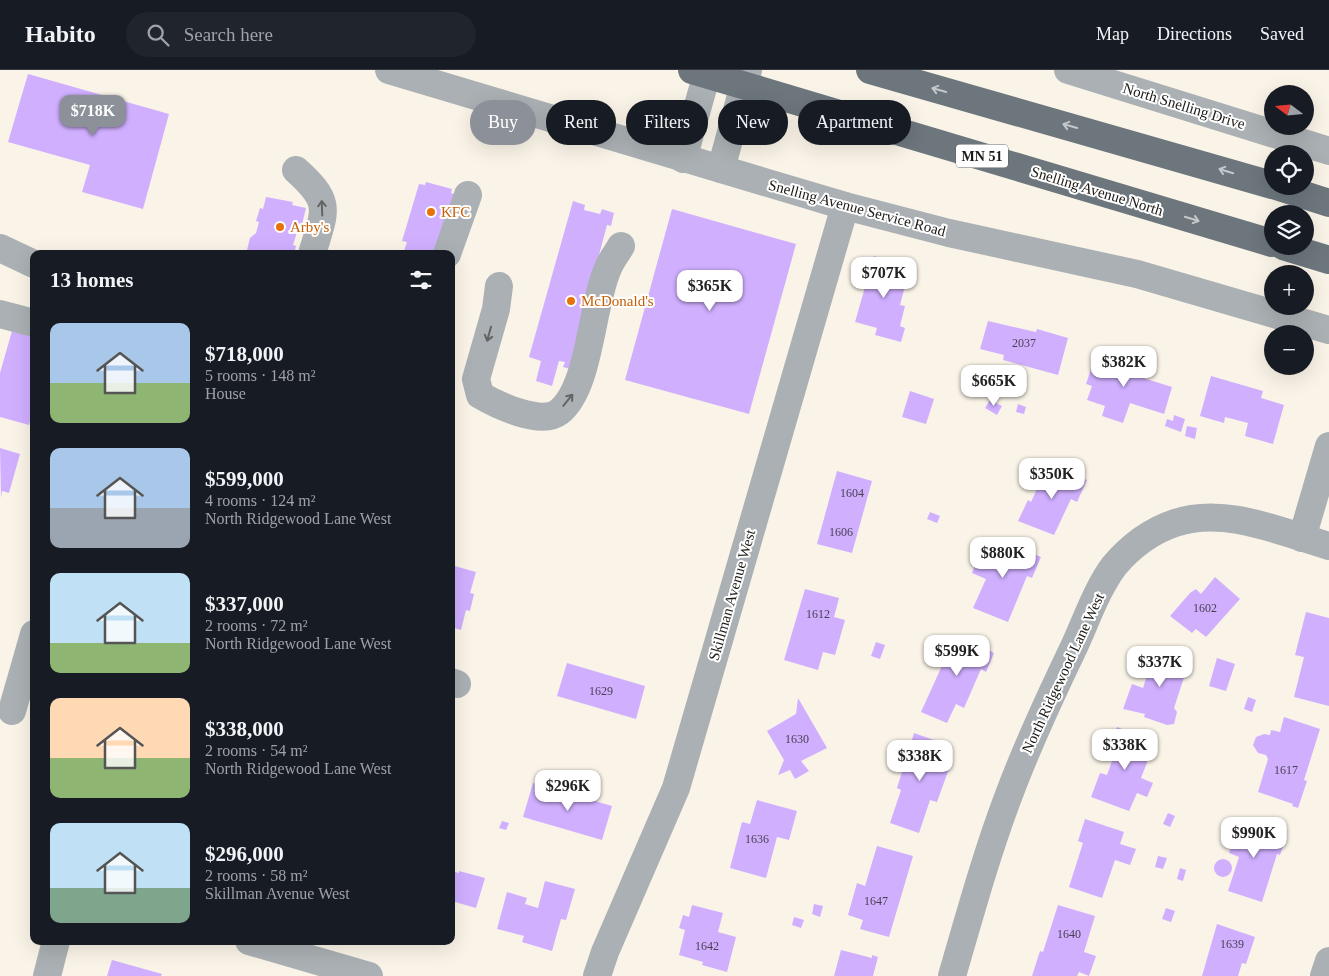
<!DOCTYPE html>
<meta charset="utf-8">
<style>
body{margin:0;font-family:"Times New Roman",serif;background:#20242c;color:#f1f3f6;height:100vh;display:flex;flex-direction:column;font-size:19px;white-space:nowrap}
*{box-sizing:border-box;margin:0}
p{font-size:16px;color:#9ea1a6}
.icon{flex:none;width:28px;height:28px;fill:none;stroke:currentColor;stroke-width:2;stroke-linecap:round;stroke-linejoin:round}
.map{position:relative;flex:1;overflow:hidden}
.panel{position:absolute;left:30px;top:180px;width:425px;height:695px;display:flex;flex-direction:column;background:#171b24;border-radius:10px;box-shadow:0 5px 20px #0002}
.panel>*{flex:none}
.hud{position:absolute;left:470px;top:30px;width:475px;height:45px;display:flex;gap:10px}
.needle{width:32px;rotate:286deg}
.tools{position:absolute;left:1264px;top:15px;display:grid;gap:10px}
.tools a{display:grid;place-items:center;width:50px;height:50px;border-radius:50%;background:#171b24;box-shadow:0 5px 20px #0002;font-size:25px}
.price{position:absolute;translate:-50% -42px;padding:0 11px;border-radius:10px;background:#fff;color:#222;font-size:16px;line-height:32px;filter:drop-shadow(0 1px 2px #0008)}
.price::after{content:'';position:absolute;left:50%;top:30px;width:15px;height:11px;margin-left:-8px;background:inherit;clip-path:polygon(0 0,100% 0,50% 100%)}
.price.selected{background:#8c9099;color:#fff}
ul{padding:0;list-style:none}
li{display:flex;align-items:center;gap:15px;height:125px;padding:0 20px}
li span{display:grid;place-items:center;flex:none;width:140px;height:100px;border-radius:10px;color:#555}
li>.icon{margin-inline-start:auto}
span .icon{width:60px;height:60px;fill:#fffc;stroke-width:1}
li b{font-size:21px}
h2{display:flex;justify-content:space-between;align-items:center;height:60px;padding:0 20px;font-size:21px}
.pill{padding:0 18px;border-radius:22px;background:#171b24;box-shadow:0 5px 20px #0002;font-size:18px;line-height:45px}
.pill.selected{background:#8c9099;color:#fff}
header{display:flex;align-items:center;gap:30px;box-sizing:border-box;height:70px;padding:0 25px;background:#171b24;border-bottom:1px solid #363941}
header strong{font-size:24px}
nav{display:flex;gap:28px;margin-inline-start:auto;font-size:18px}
.search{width:350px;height:45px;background:#20242c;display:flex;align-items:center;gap:12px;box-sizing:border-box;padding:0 18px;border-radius:28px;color:#9ea1a6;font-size:19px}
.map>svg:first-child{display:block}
.building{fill:#d0afff}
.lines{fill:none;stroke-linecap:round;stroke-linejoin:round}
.minor{stroke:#aab0b3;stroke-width:28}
.major{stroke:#6c767c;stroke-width:28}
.oneway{stroke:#c4c8cb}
.oneway2{stroke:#636564}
.food-dot{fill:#e8710a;stroke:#fff;stroke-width:2}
.labels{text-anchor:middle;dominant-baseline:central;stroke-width:4;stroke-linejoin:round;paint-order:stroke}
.number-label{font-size:12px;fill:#493f50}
.shield{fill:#fff;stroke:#605f5c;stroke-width:1}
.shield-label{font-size:14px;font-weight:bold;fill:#1c1a16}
.street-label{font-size:15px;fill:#1c1a16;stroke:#fff}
.food-label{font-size:15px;fill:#c56008;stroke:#fff;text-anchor:start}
</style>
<header>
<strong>Habito</strong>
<div class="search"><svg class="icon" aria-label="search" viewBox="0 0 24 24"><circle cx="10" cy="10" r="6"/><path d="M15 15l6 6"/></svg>Search here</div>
<nav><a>Map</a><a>Directions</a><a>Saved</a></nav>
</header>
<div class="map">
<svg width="1329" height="906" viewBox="0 0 1329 906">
<rect width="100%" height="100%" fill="#faf4e8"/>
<g class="building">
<path d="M28,4L169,44L143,139L82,122L90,95L8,72Z"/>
<path d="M426,112L452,119L451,123L456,125L442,184H403L407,172L402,171L419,114L425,115Z"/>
<path d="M266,127L293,132L292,135L306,138L300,163L297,162L293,175L296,176L294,184H246L250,168L256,163L259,152L256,151L260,138L263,139Z"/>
<path d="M573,131L585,135L584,140L600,144L602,139L614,143L611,156L607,155L598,189L578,301L563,297L565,292L559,291L552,316L536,311L541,291L529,287Z"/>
<path d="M672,139L796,174L749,344L625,310Z"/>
<path d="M874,186L910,197L900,235L905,236L900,256L905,258L901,272L875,265L877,258L855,252Z"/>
<path d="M988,251L1036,262L1037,259L1068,268L1058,305L1003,290L1004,285L980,279Z"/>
<path d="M12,261L34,267V336L29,355L0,347V303Z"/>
<path d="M1101,281L1127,289L1125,293L1134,296L1132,301L1141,304L1140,307L1172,317L1164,344L1130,333L1123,353L1102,346L1105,336L1087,330L1092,316L1086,314L1093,293L1097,295Z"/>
<path d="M1211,306L1263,321L1261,328L1284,335L1273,374L1245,366L1248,353L1225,347L1224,353L1200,346Z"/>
<path d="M910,321L934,329L926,354L902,347Z"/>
<path d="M990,330L1002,336L997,345L985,338Z"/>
<path d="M1018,334L1026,337L1024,344L1016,342Z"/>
<path d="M1174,345L1185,349L1181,362L1165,356L1167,349L1173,351Z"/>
<path d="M1187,356L1197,358L1195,369L1185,366Z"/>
<path d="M0,378L20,384L9,423L2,421L1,428Z"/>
<path d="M1048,395L1087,410L1077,432L1071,429L1054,465L1018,451L1028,430L1031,432Z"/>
<path d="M837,401L872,411L852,483L817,474Z"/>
<path d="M930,442L940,446L937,453L927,449Z"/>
<path d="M1002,471L1041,487L1032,508L1027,506L1008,552L973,538L986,509L972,503L982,478L996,484Z"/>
<path d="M451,495L476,502L470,523L474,524L470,541L466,540L461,560L451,557Z"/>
<path d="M1215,507L1240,529L1206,567L1196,559L1192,563L1170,546L1190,523L1196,519L1201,524Z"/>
<path d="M805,519L839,528L834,547L845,550L835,585L823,582L818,600L784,590Z"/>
<path d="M1306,542L1329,548V636L1294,627L1304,587L1295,585Z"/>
<path d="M956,565L967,570L970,566L985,573L983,577L994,583L986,602L981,599L964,638L956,634L947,653L921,642Z"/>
<path d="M876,572L885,575L880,589L871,586Z"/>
<path d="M1156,577L1190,589L1174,638L1177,642L1174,654L1167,655L1144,647L1145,644L1123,639L1132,614L1143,618Z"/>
<path d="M1217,588L1235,594L1226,621L1209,616Z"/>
<path d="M567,593L645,616L636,649L557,626Z"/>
<path d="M1248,627L1256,630L1252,642L1244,639Z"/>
<path d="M798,628L827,678L801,691L809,701L795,709L790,700L778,705L784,690L767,661L796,644Z"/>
<path d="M1284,647L1320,659L1304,710L1307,711L1298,738L1292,736L1293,734L1258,722L1268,689L1266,685L1258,683L1253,675L1256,667L1264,664L1270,665L1271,660L1280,662Z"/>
<path d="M1117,657L1155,672L1141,708L1153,713L1147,727L1137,723L1129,741L1091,727L1100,703L1107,705L1116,680L1109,678Z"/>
<path d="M914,663L948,675L943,690L951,693L937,732L930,730L919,763L890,753L901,720L897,718Z"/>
<path d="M533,713L612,736L602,770L523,747Z"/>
<path d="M757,730L797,741L789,770L777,767L766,808L730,798L742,752L750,754Z"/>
<path d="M1168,743L1175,746L1170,757L1163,754Z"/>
<path d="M1085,749L1124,762L1120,774L1136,779L1130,795L1115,790L1102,828L1069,817L1083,773L1078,771Z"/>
<path d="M1240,750L1287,765L1280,785L1277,784L1262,832L1228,821L1239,787L1229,783Z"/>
<path d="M502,751L509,753L506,760L499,758Z"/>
<path d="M877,776L913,786L889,867L860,859L863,850L848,845L857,813L865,816Z"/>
<path d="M1158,786L1167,788L1163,799L1155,797Z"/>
<circle cx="1223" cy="798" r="9"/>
<path d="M1180,798L1186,800L1183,811L1177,809Z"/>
<path d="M451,801L459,803V801L485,808L476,838L455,832L451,843Z"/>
<path d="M545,811L575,819L566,850L561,849L552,881L522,872L524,866L497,859L507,822L527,828L525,834L538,838Z"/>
<path d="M814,834L823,836L820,847L812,844Z"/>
<path d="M692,835L723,843L718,862L736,867L727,902L702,895L703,892L679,885L685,860L679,858L683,845L689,847Z"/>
<path d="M1058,835L1095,846L1084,882L1096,886L1089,906L1079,902L1077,906H1032L1040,881L1043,882Z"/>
<path d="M1166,838L1175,841L1171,852L1162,849Z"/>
<path d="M794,847L804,850L801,858L792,855Z"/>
<path d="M1217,854L1255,867L1246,894L1242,893L1238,906H1202Z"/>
<path d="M841,880L872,888V885L878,887L873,906H834Z"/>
<path d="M112,890L162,904L161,906H107Z"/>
</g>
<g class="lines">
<g class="minor">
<path d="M389,0L845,136L949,163L1137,204L1329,260"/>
<path d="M1068,0L1329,81"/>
<path d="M683,89L708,0"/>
<path d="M721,99L748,0"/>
<path d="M296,100C333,133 325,140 312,184"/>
<path d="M0,178L34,194"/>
<path d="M447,184L468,125"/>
<path d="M499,216L496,239L476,309L480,325C497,335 541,356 559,342C591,317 591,233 609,196C612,189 617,183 621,176"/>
<path d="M0,244L34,253"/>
<path d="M1302,468L1329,376"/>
<path d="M451,612L457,614"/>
<path d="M12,641L34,564"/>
<path d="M249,871L369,906"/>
<path d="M47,906L56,871"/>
<path d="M597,906L605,882L676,718L845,136"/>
<path d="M952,906C970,844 987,782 1010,722C1028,674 1050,627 1072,581C1085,554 1096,520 1114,496C1130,477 1151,461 1175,453C1225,436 1281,462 1329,476"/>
<path d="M1324,906L1329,891"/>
</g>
<g class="major">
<path d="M692,0L1272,173"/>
<path d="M870,0L1272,115"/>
<path d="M1276,116L1329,133"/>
<path d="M1283,176L1329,190"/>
</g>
</g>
<defs><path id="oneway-shaft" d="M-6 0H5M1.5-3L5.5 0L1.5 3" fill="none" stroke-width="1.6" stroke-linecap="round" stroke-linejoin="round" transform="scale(1.25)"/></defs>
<g class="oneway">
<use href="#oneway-shaft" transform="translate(939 20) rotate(-164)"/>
<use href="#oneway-shaft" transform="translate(1070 56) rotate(-164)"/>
<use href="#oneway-shaft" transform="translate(1226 101) rotate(-163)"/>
<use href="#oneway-shaft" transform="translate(1192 149) rotate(17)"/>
</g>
<g class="oneway2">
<use href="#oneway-shaft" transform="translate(322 138) rotate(-92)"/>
<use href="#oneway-shaft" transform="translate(489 264) rotate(106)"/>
<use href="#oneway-shaft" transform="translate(568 330) rotate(-51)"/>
</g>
<g class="food-dot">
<circle cx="431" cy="142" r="5"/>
<circle cx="280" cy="157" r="5"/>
<circle cx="571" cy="231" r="5"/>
</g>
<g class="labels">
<g class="number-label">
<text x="1024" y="273">2037</text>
<text x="852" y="423">1604</text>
<text x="841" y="462">1606</text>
<text x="1205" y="538">1602</text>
<text x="818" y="544">1612</text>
<text x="601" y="621">1629</text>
<text x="797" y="669">1630</text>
<text x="1286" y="700">1617</text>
<text x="757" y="769">1636</text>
<text x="876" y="831">1647</text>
<text x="1069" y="864">1640</text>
<text x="1232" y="874">1639</text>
<text x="707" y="876">1642</text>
</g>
<rect class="shield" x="956" y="74.5" width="52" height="23" rx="4"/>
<g class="shield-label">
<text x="982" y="86">MN 51</text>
</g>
<g class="street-label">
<text transform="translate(1184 36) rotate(17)">North Snelling Drive</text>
<text transform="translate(1097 121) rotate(17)">Snelling Avenue North</text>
<text transform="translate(857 138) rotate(15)">Snelling Avenue Service Road</text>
<text transform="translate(732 525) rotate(-74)">Skillman Avenue West</text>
<text transform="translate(1063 603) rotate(-65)">North Ridgewood Lane West</text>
</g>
<g class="food-label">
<text x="441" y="142">KFC</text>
<text x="290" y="157">Arby's</text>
<text x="581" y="231">McDonald's</text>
</g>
</g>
</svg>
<div class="tools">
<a><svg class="needle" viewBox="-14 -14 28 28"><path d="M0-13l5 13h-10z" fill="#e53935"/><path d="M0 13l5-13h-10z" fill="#9ea1a6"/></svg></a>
<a><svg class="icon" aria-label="locate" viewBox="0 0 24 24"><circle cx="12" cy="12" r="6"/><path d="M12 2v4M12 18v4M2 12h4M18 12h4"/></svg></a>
<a><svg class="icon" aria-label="layers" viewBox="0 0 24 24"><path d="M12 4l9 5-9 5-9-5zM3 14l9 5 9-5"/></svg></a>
<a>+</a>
<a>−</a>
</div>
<b class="price selected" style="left:93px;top:67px">$718K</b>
<b class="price" style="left:884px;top:229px">$707K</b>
<b class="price" style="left:710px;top:242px">$365K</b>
<b class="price" style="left:1124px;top:318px">$382K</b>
<b class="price" style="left:994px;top:337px">$665K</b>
<b class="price" style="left:1052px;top:430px">$350K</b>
<b class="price" style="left:1003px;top:509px">$880K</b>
<b class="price" style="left:957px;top:607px">$599K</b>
<b class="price" style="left:1160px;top:618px">$337K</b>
<b class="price" style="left:1125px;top:701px">$338K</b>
<b class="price" style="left:920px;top:712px">$338K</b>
<b class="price" style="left:568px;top:742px">$296K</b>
<b class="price" style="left:1254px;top:789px">$990K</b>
<div class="hud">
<a class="pill selected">Buy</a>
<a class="pill">Rent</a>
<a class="pill">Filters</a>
<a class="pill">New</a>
<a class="pill">Apartment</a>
</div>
<section class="panel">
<h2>13 homes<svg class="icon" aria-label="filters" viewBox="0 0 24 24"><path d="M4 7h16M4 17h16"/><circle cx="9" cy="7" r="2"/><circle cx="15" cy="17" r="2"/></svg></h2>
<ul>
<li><span style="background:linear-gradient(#a9c7e8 60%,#8fb573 0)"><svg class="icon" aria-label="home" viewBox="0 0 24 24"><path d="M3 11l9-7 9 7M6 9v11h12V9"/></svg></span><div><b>$718,000</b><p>5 rooms · 148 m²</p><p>House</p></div></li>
<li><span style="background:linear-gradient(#a9c7e8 60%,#9aa5b1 0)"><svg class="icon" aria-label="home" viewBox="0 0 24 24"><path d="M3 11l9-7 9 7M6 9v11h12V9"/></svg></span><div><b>$599,000</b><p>4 rooms · 124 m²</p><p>North Ridgewood Lane West</p></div></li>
<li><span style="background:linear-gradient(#bfe0f5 70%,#8fb573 0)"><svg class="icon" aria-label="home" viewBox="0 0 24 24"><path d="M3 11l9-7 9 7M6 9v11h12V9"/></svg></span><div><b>$337,000</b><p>2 rooms · 72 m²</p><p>North Ridgewood Lane West</p></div></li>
<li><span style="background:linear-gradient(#ffd9b3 60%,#8fb573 0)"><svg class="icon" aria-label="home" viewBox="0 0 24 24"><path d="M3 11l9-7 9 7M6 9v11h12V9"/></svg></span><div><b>$338,000</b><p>2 rooms · 54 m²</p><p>North Ridgewood Lane West</p></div></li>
<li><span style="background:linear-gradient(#bfe0f5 65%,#7fa58c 0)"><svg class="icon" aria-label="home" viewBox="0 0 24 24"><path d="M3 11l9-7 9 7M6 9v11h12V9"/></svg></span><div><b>$296,000</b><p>2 rooms · 58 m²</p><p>Skillman Avenue West</p></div></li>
</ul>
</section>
</div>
